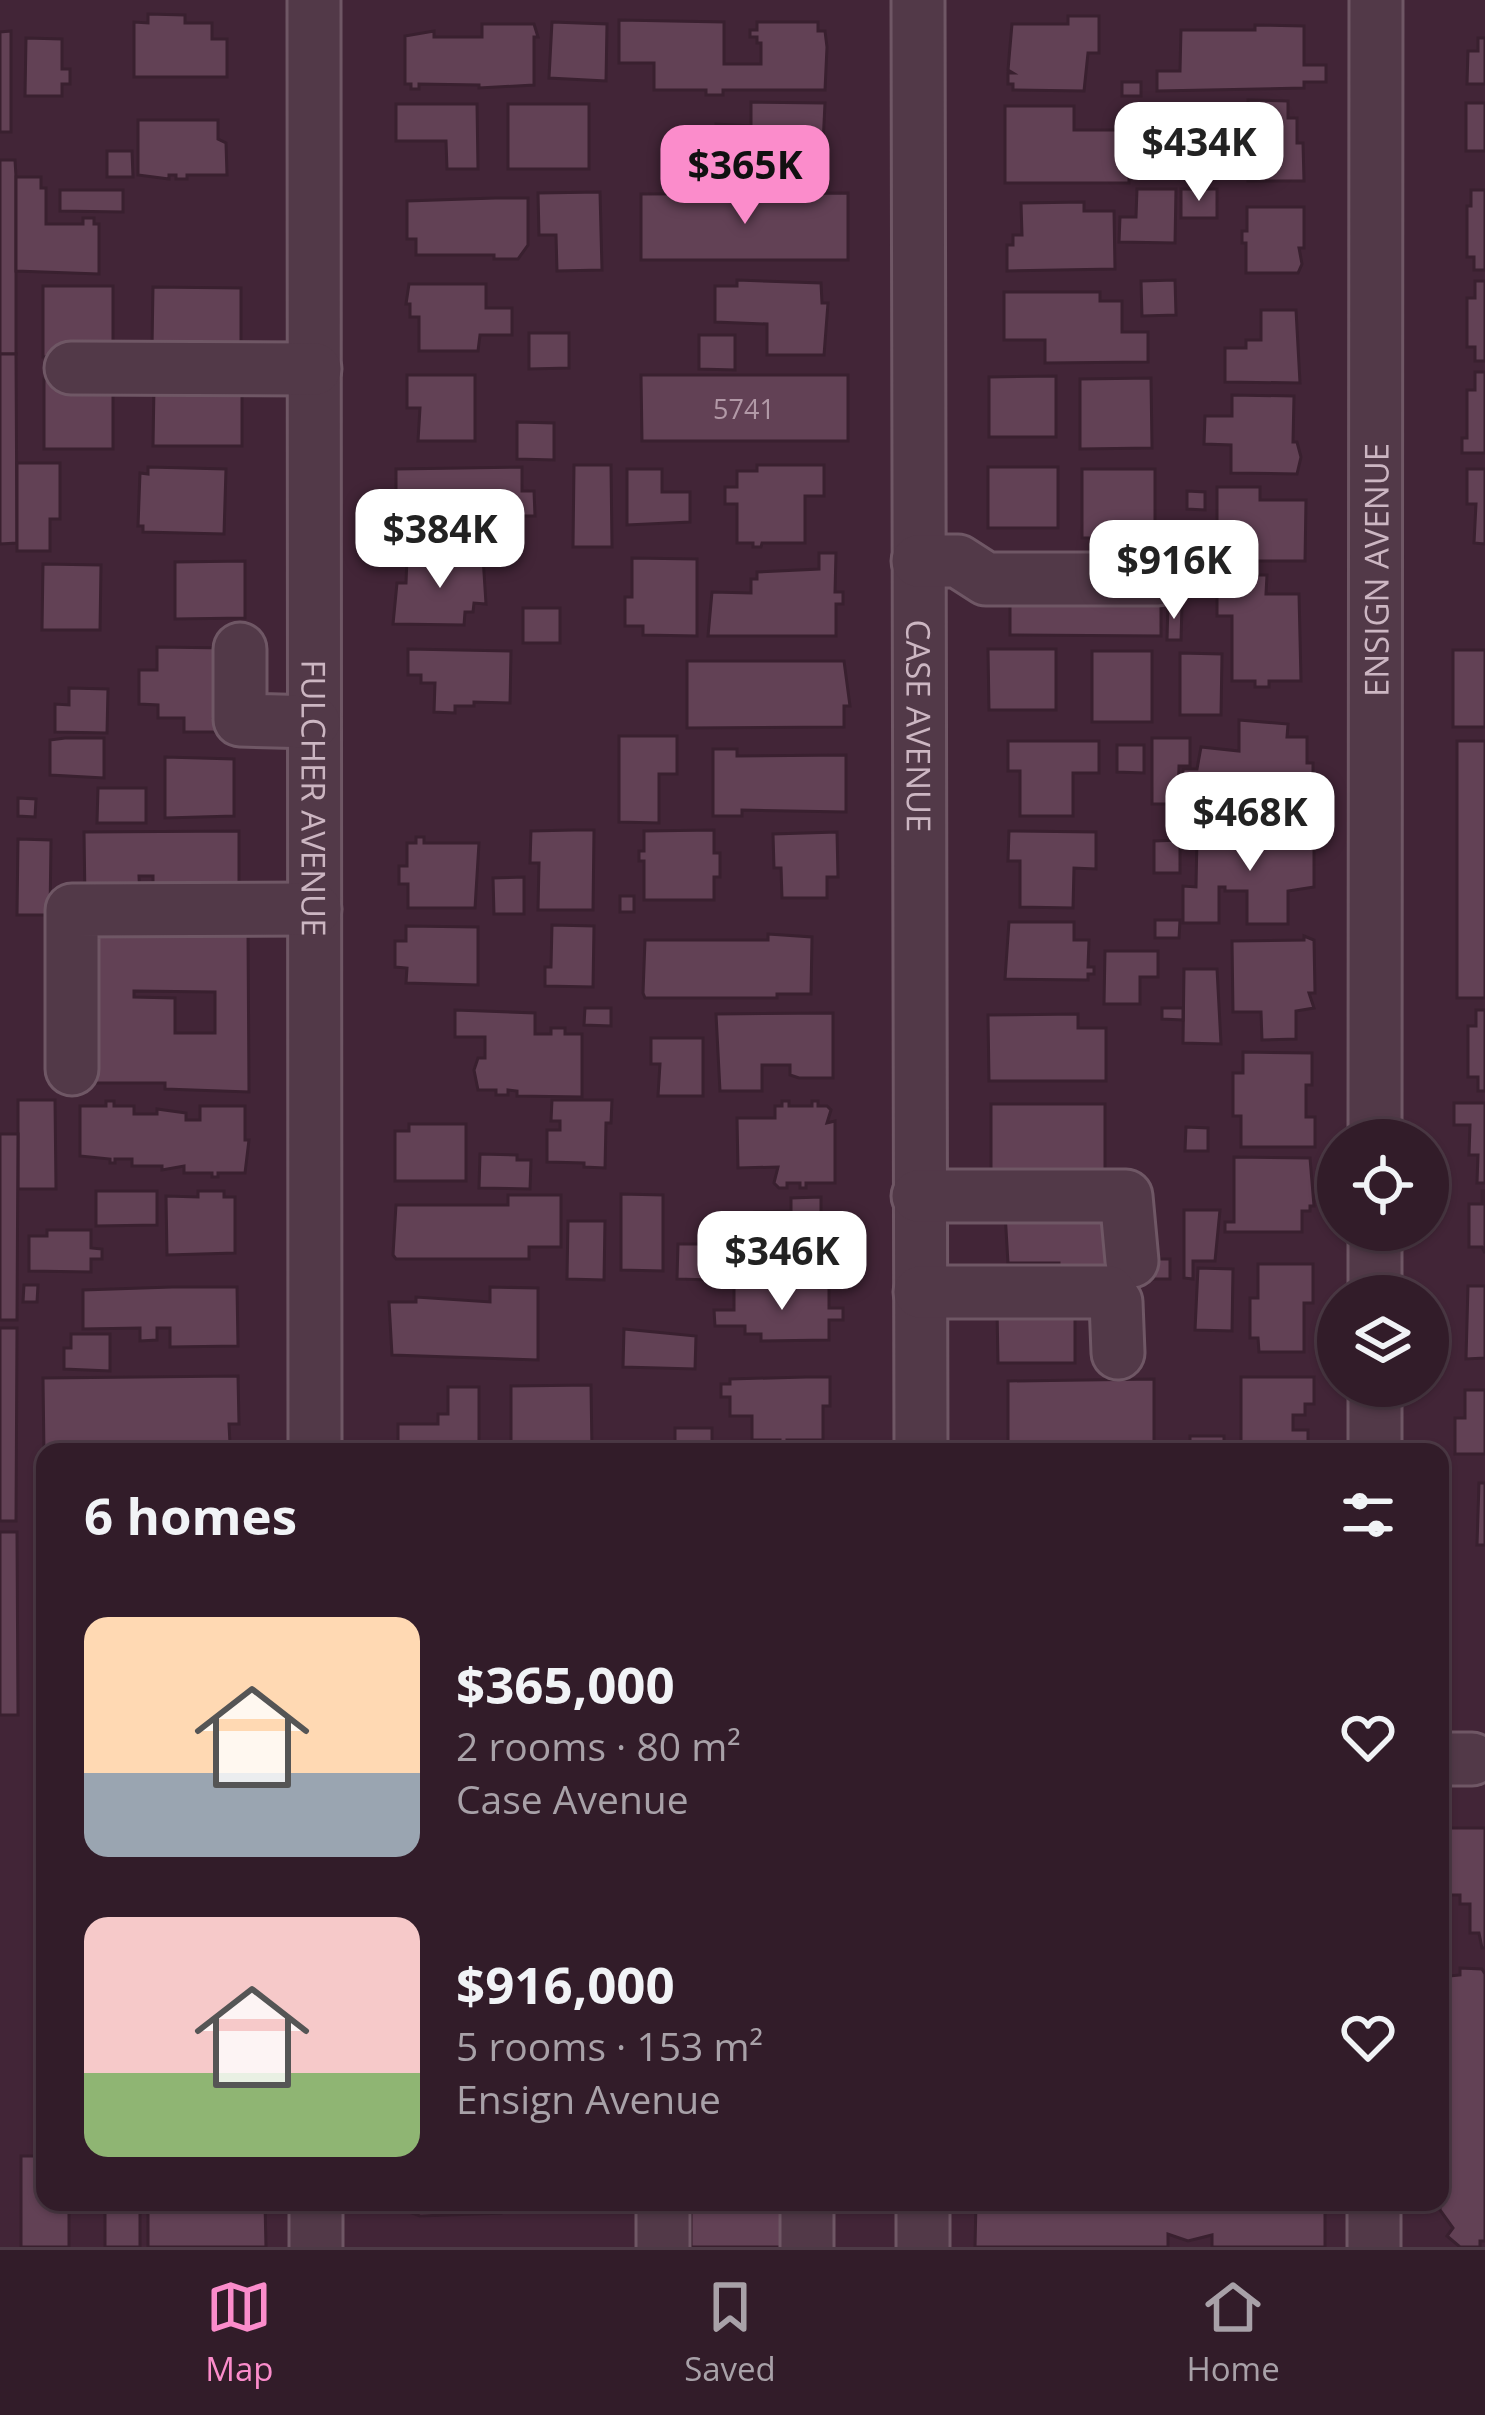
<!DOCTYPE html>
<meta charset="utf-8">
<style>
body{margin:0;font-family:"Open Sans",sans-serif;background:#3a2531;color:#f1f3f6;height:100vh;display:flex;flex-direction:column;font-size:45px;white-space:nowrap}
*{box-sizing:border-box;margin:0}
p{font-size:39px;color:#a8a1a8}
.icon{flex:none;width:66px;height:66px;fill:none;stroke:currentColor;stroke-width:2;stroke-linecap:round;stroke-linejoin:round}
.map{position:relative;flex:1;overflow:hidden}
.panel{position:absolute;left:36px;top:1443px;width:1413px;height:768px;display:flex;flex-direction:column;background:#321c29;border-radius:24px;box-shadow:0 3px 9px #0004,0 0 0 3px #4d3a46}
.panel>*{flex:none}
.tools{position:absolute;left:1317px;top:1119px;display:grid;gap:24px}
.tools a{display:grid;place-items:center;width:132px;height:132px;border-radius:50%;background:#321c29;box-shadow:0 3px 9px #0004,0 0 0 3px #4d3a46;font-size:60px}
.price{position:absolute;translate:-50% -102px;padding:0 27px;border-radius:24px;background:#fff;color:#222;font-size:39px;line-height:78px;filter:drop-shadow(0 3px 6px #0008)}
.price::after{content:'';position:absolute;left:50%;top:72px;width:36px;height:27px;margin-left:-18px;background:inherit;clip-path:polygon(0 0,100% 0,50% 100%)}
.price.current{background:#fb8ccb;color:#111}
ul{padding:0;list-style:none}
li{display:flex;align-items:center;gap:36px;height:300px;padding:0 48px}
li span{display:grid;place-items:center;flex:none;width:336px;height:240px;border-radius:24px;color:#555}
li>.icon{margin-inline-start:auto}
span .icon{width:144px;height:144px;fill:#fffc;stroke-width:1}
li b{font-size:51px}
h2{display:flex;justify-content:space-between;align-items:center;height:144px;padding:0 48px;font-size:51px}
.dock{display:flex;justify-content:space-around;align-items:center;height:168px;border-top:3px solid #4d3a46;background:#321c29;font-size:33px;color:#a8a1a8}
.dock a{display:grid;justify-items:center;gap:6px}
.dock .current{color:#fb8ccb}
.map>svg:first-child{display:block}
.building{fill:#624155;stroke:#39202f;stroke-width:3;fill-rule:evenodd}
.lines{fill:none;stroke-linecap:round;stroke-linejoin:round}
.minor-casing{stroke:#6f5765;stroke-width:57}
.minor{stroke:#523948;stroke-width:51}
.labels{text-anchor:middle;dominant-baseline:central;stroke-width:12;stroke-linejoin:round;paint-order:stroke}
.number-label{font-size:27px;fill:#b299a7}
.street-label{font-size:33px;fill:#ccb6c2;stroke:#371e2d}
</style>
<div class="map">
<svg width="1485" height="2247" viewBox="0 0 1485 2247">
<rect width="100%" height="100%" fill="#422537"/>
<g class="building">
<path d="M148,14L185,15V23H212V39H227V77H134V22L148,23Z"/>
<path d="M1068,16H1099V53H1088L1084,91L1013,90V84H1008V73H1013L1008,70L1012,24H1068Z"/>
<path d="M619,20L724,22V64H761V43H757V37H750V30H757V22H818V31H825L827,47L825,90H723V95H706V90H654V63H619Z"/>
<path d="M552,22L607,24L606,81L549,78Z"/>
<path d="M482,24H534L538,37H534V85L479,88V85L419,84V89H411V84H405V36L434,31V37H482Z"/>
<path d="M1255,25L1304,26V65H1326V82H1304V88L1157,91V71H1180L1181,30H1255Z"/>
<path d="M11,31V132H0V32Z"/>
<path d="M26,38L62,39V69H70V84H62V96H25Z"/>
<path d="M1478,38H1485V84H1467L1468,51H1478Z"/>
<rect x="1122" y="82" width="19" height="14"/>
<path d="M1248,100L1288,101V118H1297V143H1303L1304,181H1248L1249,135H1215V110H1248Z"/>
<path d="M751,102L825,103L822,165L789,171H751V151L716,153V124L751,126Z"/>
<rect x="1466" y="103" width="19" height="48"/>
<path d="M396,104H477L478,169H447L446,141H396Z"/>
<rect x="508" y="104" width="81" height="65"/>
<path d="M1005,106H1074V130H1129V183H1005Z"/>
<path d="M138,120H218V139L226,143L227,175H187V179H176V175H169V179L138,175Z"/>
<path d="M107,151H132L133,177H107Z"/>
<path d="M669,154H706L705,186H668Z"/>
<path d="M0,160H15L16,177V354H0Z"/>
<path d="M16,177H41V188H46V224H83V218H94V224H99V274L16,271Z"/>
<path d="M1137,189H1176L1175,243L1119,242L1120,217H1136Z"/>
<rect x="1181" y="189" width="36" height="29"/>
<path d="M60,190H123V212L60,211Z"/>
<path d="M1471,190H1485V270H1474V257H1467V206H1471Z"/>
<path d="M600,192L602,270L557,271L556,235H539L538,193Z"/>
<path d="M848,193V260H641V194Z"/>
<path d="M495,198H528V245L518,259H494V255H416V239H407V201Z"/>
<path d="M1084,202V211H1114L1115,269L1007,271V245H1013V235H1022L1021,203Z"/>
<path d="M1247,207H1304V248H1299L1302,264L1298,273H1246V243H1242V231H1247Z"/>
<path d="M737,280L821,283L822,303H828L824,355H767V324L715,322V286H737Z"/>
<path d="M1175,280L1176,315L1142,316L1141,281Z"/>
<path d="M1475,281H1485V361H1475V347H1467V298H1475Z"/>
<path d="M409,284H486V308H512V335H480L478,351H419V317H410V304H406Z"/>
<rect x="43" y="286" width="70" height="71"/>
<path d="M153,287L241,288V347H152Z"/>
<path d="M1004,292H1100V301H1122V332H1148V362L1045,363V340H1004Z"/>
<path d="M1261,310H1296L1300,383L1225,382V348H1246V340H1261Z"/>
<path d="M529,333H569V368L529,369Z"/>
<path d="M699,335H735V370L699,369Z"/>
<path d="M0,354H16L17,543L0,544Z"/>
<path d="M1475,372H1485V453H1462V438H1467V390H1475Z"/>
<path d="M407,375H475V441H418L420,408H407Z"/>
<path d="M641,375H848V441H642Z"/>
<path d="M1056,376V437H989V377Z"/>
<path d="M1151,378L1152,448L1080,449V379Z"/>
<rect x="44" y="379" width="69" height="70"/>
<path d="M154,386H242V446H153Z"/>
<path d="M1232,395L1294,396L1293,442H1297L1301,457L1297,474L1231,473V445L1204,444L1205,416H1232Z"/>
<path d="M517,422L554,423V460L517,459Z"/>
<path d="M17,463H60V519H50V551H17Z"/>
<path d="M574,465H611L612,547H573Z"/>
<path d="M757,465H824V496H805V543H762L761,547H753V543H737V504H725V487H737V471H757Z"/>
<path d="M148,467L226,469L224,534L143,532V526H138L140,473L148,474Z"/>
<path d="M522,467V491H534L535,516H522V534L460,535V525L396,526V469Z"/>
<rect x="988" y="467" width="70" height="61"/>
<path d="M627,469H662V492H690V522L627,525Z"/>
<rect x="1082" y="469" width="73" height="69"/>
<path d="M1467,469H1485V544L1474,543L1476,504H1467Z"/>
<path d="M1217,487H1260V500H1306L1305,561H1217Z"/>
<path d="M1187,491L1205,492V510L1187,509Z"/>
<path d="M819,553H836L835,592H843V604H836V636H708L712,592L751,593V579H757V572L819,569Z"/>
<path d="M452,556L483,557L486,604L474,603L473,612H465L464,625L393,624L397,583H406L407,558L451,559Z"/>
<path d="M632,558L697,559V636L643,635V626H625V597H632Z"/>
<path d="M245,561V618L175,619V562Z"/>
<path d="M43,564L101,565L100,630H42Z"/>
<path d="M1217,575H1267L1266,594H1299L1301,681H1269V687H1255V681H1232V616H1217Z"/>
<path d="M1010,594H1161V636L1010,635Z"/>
<path d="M1168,603L1182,604L1181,640H1167Z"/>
<rect x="523" y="608" width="37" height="35"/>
<path d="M157,647L226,648V684H214V695H225L214,717H225V732H184V718H158V705L139,704V670H157Z"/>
<path d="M408,649L511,651L510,703L474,702V706H455V713L434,712L435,683H421V675H408Z"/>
<path d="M988,649H1056V710H989Z"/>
<rect x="1453" y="650" width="32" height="77"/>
<rect x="1092" y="651" width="60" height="71"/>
<path d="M1180,653L1222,654L1221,715H1180Z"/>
<path d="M687,661H844L850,706H844V727L687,728Z"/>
<path d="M69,688L108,689L107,733L55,732V704L69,705Z"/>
<path d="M1239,720L1288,724L1287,737H1307V763H1313V789L1244,790V774L1216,775V792H1222V799H1246V822L1182,821L1183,769H1197L1201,747L1239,751Z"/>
<path d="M619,736H677V774H659V823L619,822Z"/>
<path d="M65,738H104V778L50,775V740Z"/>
<path d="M1152,738H1190V766H1179L1178,804H1152Z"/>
<path d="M1008,741H1099V773H1073V816H1020V771H1008Z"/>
<rect x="1457" y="741" width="28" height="257"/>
<path d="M1117,745H1144V773L1117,772Z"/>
<path d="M713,749H737V756L846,755V812L742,810V816H713Z"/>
<path d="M165,757L234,759V816L165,818Z"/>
<path d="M98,788H146V823H97Z"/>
<path d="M18,798L36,799L35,817L18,816Z"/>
<path d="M574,830H594L593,910H538L539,863H530L531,831Z"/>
<path d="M714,830V853H720V877H714V900H644V861H639V851H644V831Z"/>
<path d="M239,831V884H220V887L153,885V876H139L140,900H85L84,832Z"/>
<path d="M1009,831L1096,832V869L1074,868L1073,908L1020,907V861H1008Z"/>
<path d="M837,832L838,877H827V898H782L781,868H774L773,834Z"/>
<path d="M1223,832H1314V887L1288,891V924H1247V891H1225V887H1219V923H1183V886L1196,887L1197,837H1223Z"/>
<path d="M416,837H424V843H479L475,908H408V884H399V866H407V843H416Z"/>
<path d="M18,839L51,840L50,915H17Z"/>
<path d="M1180,840V873H1154V841Z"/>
<path d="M524,877V914H494L493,878Z"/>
<rect x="620" y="896" width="14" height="16"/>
<path d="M1155,920H1180L1179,938H1155Z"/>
<path d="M1009,922H1074V940H1089L1088,967H1094V974H1088V980L1005,979Z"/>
<path d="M552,925L594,926L593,987L545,986V967H551Z"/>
<path d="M406,926L478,927V985L406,983L407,968L395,967V941H406Z"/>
<path d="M248,931L249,1092L165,1089V1083H94V934ZM134,991L215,992V1033H175V998L134,997Z"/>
<path d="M768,934L812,937L811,994H777V998H645L643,993L645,940H768Z"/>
<path d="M1304,936L1314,940L1315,993H1309L1314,1008L1296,1011V1039L1262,1040L1261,1012H1233L1232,941L1304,940Z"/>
<path d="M1105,951H1158V977H1140V1004H1104Z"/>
<path d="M1184,969H1217L1221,1044L1183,1043Z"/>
<path d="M585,1008H611V1026L584,1025Z"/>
<path d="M1162,1008H1183V1020L1162,1019Z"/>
<path d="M455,1010L535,1013V1034H551V1028H565V1034H582V1097L517,1096V1091L508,1090V1095H496V1090H478L474,1070L478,1058H485V1037H455Z"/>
<path d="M1476,1010H1485V1091H1478V1077H1468V1026H1476Z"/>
<path d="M833,1013V1078H799L790,1075V1065H762V1091H720L716,1014Z"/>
<path d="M1078,1014V1028H1106V1081H989L988,1015Z"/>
<path d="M651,1038H703V1096H658L660,1064H651Z"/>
<path d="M1243,1052L1312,1053V1085H1306V1117H1315V1147H1241V1116H1233V1073H1243Z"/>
<path d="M18,1100H55L56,1189H18Z"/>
<path d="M552,1100H612L611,1123H606L605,1168L584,1167V1163L547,1162V1130H560V1121H551Z"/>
<path d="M106,1101H114V1106H134V1114H157V1109L186,1113V1120H200V1106H245V1140H249L245,1173H218V1177H212V1173H184V1166L162,1170V1166H132V1159H115V1163H110V1159L80,1156V1106H106Z"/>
<path d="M782,1101H789V1106H812V1101H818V1106H827L831,1110L827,1123L835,1121V1183H806V1188H800V1183H787V1188H779L774,1183L778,1167L738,1168L737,1118H775V1106H782Z"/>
<path d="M1454,1103H1485V1183H1477L1478,1155H1469L1470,1125H1454Z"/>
<path d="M991,1104H1105V1172L991,1177Z"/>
<path d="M409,1124H466V1181H395V1131H409Z"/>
<path d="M1186,1127L1208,1128V1151H1185Z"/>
<path d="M0,1134H18L17,1320H0Z"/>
<path d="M480,1154L517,1155V1160H531L530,1189L479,1188Z"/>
<path d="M1234,1157L1310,1158L1314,1206H1310V1211H1302V1232H1225V1222H1234Z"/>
<path d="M96,1191H157V1225L96,1226Z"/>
<path d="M198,1191H224V1197H235V1253L167,1255L166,1196L198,1197Z"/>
<path d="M1482,1191H1485V1253L1482,1247H1469V1204H1482Z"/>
<path d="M621,1194L663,1195V1271L621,1270Z"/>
<path d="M508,1195H561V1247H529V1259H396L393,1255L396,1205H508Z"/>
<path d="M821,1197V1224H830V1261L770,1263V1257L756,1258L755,1238H749V1225H756L755,1212L791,1211V1198Z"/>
<path d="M1114,1206V1271H1059V1263H1008L1005,1212Z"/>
<path d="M1184,1210H1220L1215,1261H1193V1279L1184,1278Z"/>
<path d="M568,1221H605L604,1280L567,1279Z"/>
<path d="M47,1230H91V1248L102,1249V1259H91V1272L29,1271V1236H47Z"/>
<path d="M678,1244H714L713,1280L677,1279Z"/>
<rect x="1151" y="1259" width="19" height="20"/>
<path d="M1258,1264H1313V1303H1304V1352H1259L1258,1338H1250V1298H1258Z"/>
<path d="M1198,1268L1233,1269L1232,1331L1195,1330Z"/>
<path d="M24,1285H38L37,1302H23Z"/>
<path d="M1468,1286H1485V1358L1466,1359Z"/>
<path d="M172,1287H237L238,1346L170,1347V1328H157V1340L140,1341V1328L83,1329V1290Z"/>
<path d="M490,1287L538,1288V1360L392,1355L389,1302H416V1297L490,1302Z"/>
<path d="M734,1287H829V1308H843V1320H829V1340L761,1341V1334H745V1326H715L714,1310H734Z"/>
<path d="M997,1308L1075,1309V1363H998Z"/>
<path d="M0,1328H17L16,1521H0Z"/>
<path d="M624,1329L696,1336L695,1369L623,1367Z"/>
<path d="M71,1334H110V1371L64,1369V1348H71Z"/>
<path d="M238,1376L239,1424H229L230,1444L136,1445V1452H45L44,1455L43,1378Z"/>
<path d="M806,1377H830V1406H823V1440H787V1447H780V1440H752V1416H730V1397H721V1384H730V1379Z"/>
<path d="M1241,1377H1314V1404H1305V1415H1293V1430H1308V1444H1272V1451H1264V1444H1241Z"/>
<path d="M1154,1379V1451L1008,1452V1381Z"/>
<path d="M591,1385L592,1452H511V1386Z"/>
<path d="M448,1387H479V1451L398,1452V1424H438V1414H448Z"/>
<path d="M1465,1390H1485V1454H1455V1418H1465Z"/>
<rect x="675" y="1428" width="37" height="24"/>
<rect x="1190" y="1436" width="34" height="16"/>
<path d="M1479,1483H1485V1545H1477Z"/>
<path d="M0,1532H17L18,1715H0Z"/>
<path d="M1440,1828H1485V1948H1482L1479,1933H1470V1904H1460V1895H1440Z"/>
<path d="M1460,1968L1482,1969L1485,1974V2241H1480V2247H1460L1447,2236L1453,2228L1440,2210V1977L1460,1975Z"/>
<path d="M21,2156H45V2202H69V2247H21Z"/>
<rect x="105" y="2202" width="35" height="45"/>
<path d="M148,2202L265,2203L266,2247H148Z"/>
<path d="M412,2202H501V2213L420,2216L412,2213Z"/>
<rect x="517" y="2202" width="85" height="9"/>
<path d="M691,2202H767V2209H783V2247H691Z"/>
<path d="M976,2202H1325V2247H1212V2235L1188,2241L1168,2234V2247H975Z"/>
</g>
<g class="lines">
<g class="minor-casing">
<g id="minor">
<path id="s1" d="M314,0L315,1452"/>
<path id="s2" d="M918,0L921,1452"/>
<path d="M71,368L315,369"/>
<path d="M918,561H958L986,579H1158"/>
<path d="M240,649V720L314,722"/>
<path d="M72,1069V910L315,909"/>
<path id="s3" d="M1375,1140L1376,0"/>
<path d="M918,1196H1126L1132,1261"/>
<path d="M920,1292H1109L1116,1302L1118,1353"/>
<path d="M1375,1296V1230"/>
<path d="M1375,1452V1386"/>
<path d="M1440,1759H1472"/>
<path d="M316,2202V2247"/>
<path d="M663,2202V2247"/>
<path d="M807,2202V2247"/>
<path d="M923,2202V2247"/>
<path d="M1374,2247V2202"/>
</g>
</g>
<use href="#minor" class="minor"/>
</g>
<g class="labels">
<g class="number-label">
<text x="744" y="408">5741</text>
</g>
<g class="street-label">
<text stroke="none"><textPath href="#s3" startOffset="570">ENSIGN AVENUE</textPath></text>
<text stroke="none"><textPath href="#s2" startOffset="726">CASE AVENUE</textPath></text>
<text stroke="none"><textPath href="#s1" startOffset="798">FULCHER AVENUE</textPath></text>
</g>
</g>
</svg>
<div class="tools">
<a><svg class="icon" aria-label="locate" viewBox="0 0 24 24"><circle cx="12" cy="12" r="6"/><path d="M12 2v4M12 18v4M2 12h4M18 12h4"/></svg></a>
<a><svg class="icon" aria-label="layers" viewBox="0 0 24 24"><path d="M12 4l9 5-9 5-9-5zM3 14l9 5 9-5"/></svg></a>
</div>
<b class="price" style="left:1199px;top:204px">$434K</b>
<b class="price current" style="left:745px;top:227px">$365K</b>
<b class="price" style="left:440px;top:591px">$384K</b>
<b class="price" style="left:1174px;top:622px">$916K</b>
<b class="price" style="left:1250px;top:874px">$468K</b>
<b class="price" style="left:782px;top:1313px">$346K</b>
<section class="panel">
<h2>6 homes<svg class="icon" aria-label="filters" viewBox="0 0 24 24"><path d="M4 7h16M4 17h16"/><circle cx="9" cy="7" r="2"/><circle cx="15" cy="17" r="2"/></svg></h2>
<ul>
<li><span style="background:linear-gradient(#ffd9b3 65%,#9aa5b1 0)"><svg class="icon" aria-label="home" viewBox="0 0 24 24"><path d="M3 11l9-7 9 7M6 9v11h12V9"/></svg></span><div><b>$365,000</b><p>2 rooms · 80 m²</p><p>Case Avenue</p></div><svg class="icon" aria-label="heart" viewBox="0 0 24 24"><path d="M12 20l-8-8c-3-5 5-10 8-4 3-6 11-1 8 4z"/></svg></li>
<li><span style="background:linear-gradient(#f6c9c9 65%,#8fb573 0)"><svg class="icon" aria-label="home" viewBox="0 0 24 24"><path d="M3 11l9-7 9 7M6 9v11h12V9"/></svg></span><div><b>$916,000</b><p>5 rooms · 153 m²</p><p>Ensign Avenue</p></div><svg class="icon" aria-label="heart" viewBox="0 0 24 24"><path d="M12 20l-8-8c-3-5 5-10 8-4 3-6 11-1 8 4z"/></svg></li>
</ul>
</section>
</div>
<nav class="dock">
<a class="current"><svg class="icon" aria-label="map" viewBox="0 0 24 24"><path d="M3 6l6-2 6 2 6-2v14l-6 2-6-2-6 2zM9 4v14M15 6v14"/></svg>Map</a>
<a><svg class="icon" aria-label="saved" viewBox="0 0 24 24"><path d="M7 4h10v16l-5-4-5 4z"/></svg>Saved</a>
<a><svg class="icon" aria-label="home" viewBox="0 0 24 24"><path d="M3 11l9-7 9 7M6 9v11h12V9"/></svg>Home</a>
</nav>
